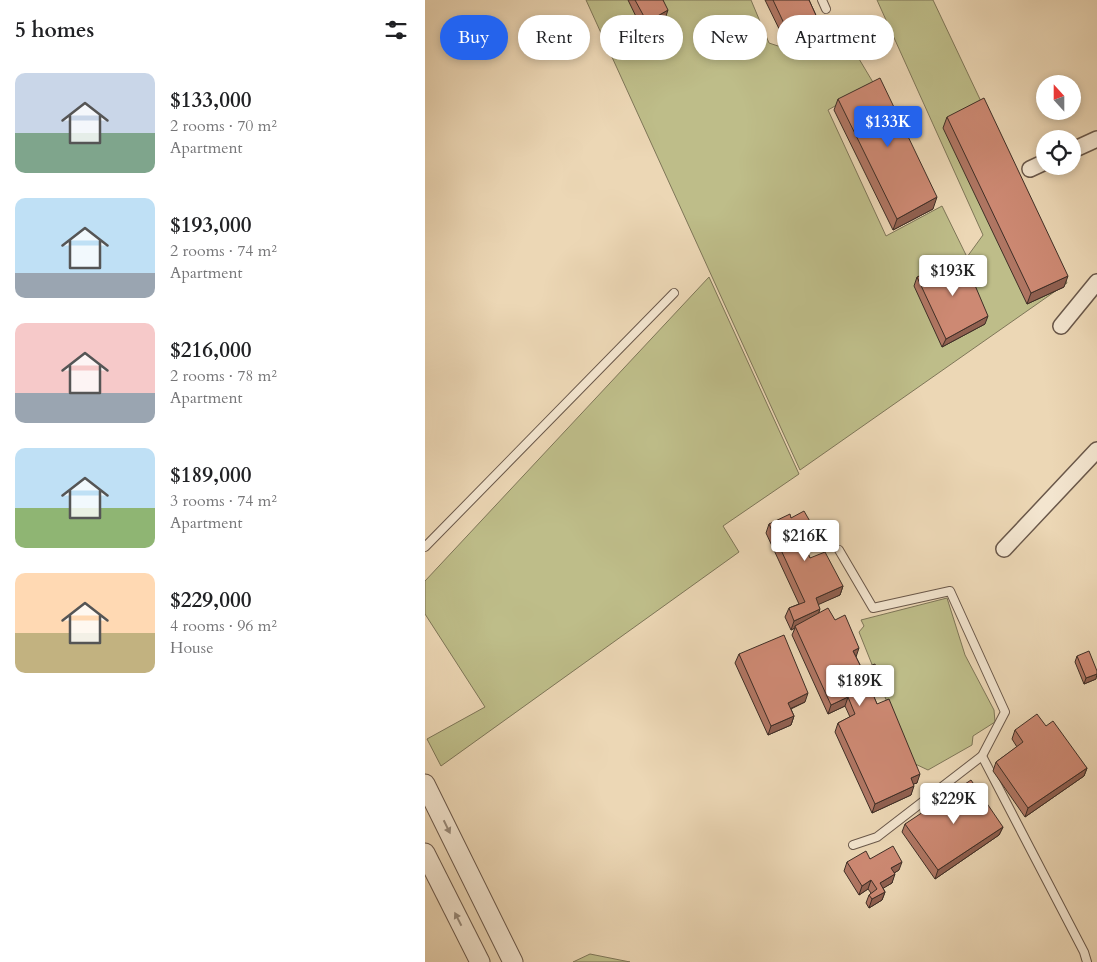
<!DOCTYPE html>
<meta charset="utf-8">
<style>
body{margin:0;font-family:Cardo,serif;background:#f2f2f2;color:#202124;height:100vh;display:flex;flex-direction:column;font-size:19px;white-space:nowrap}
*{box-sizing:border-box;margin:0}
p{font-size:16px;color:#757577}
.icon{flex:none;width:28px;height:28px;fill:none;stroke:currentColor;stroke-width:2;stroke-linecap:round;stroke-linejoin:round}
.map{position:relative;flex:1;overflow:hidden}
.panel{display:flex;flex-direction:column;background:#fff;width:425px}
.panel>*{flex:none}
.banner{position:absolute;left:15px;top:15px;width:475px;height:45px;display:flex;gap:10px}
.needle{width:32px;rotate:339deg}
.fabs{position:absolute;left:611px;top:75px;display:grid;gap:10px}
.fabs a{display:grid;place-items:center;width:45px;height:45px;border-radius:50%;background:#fff;box-shadow:0 2px 8px #0003;font-size:25px}
.price{position:absolute;translate:-50% -42px;padding:0 11px;border-radius:5px;background:#fff;color:#222;font-size:16px;line-height:32px;filter:drop-shadow(0 1px 2px #0008)}
.price::after{content:'';position:absolute;left:50%;top:30px;width:15px;height:11px;margin-left:-8px;background:inherit;clip-path:polygon(0 0,100% 0,50% 100%)}
.price.selected{background:#2563eb;color:#fff}
ul{padding:0;list-style:none}
li{display:flex;align-items:center;gap:15px;height:125px;padding:0 15px}
li span{display:grid;place-items:center;flex:none;width:140px;height:100px;border-radius:10px;color:#555}
li>.icon{margin-inline-start:auto}
span .icon{width:60px;height:60px;fill:#fffc;stroke-width:1}
li b{font-size:21px}
h2{display:flex;justify-content:space-between;align-items:center;height:60px;padding:0 15px;font-size:21px}
.pill{padding:0 18px;border-radius:22px;background:#fff;box-shadow:0 2px 8px #0003;font-size:18px;line-height:45px}
.pill.selected{background:#2563eb;color:#fff}
main{display:flex;flex:1;min-height:0}
.map>svg:first-child{display:block}
.green{fill:#bebd89;stroke:#7e7658}
.lines{fill:none;stroke-linecap:round;stroke-linejoin:round}
.service-casing{stroke:#6a584a;stroke-width:10}
.minor-casing{stroke:#6a584a;stroke-width:18}
.tertiary-casing{stroke:#6a584a;stroke-width:21}
.service{stroke:#f3e5cf;stroke-width:8}
.minor{stroke:#f3e5cf;stroke-width:15}
.tertiary{stroke:#f3e5cf;stroke-width:19}
.wall{fill:#b07663;stroke:#3e2e26}
.shaded-wall{fill:#906050;stroke:#3e2e26}
.building{fill:#cd8973;stroke:#3e2e26}
.oneway{fill:#988a7a}
</style>
<main>
<section class="panel">
<h2>5 homes<svg class="icon" aria-label="filters" viewBox="0 0 24 24"><path d="M4 7h16M4 17h16"/><circle cx="9" cy="7" r="2"/><circle cx="15" cy="17" r="2"/></svg></h2>
<ul>
<li><span style="background:linear-gradient(#c9d6e8 60%,#7fa58c 0)"><svg class="icon" aria-label="home" viewBox="0 0 24 24"><path d="M3 11l9-7 9 7M6 9v11h12V9"/></svg></span><div><b>$133,000</b><p>2 rooms · 70 m²</p><p>Apartment</p></div></li>
<li><span style="background:linear-gradient(#bfe0f5 75%,#9aa5b1 0)"><svg class="icon" aria-label="home" viewBox="0 0 24 24"><path d="M3 11l9-7 9 7M6 9v11h12V9"/></svg></span><div><b>$193,000</b><p>2 rooms · 74 m²</p><p>Apartment</p></div></li>
<li><span style="background:linear-gradient(#f6c9c9 70%,#9aa5b1 0)"><svg class="icon" aria-label="home" viewBox="0 0 24 24"><path d="M3 11l9-7 9 7M6 9v11h12V9"/></svg></span><div><b>$216,000</b><p>2 rooms · 78 m²</p><p>Apartment</p></div></li>
<li><span style="background:linear-gradient(#bfe0f5 60%,#8fb573 0)"><svg class="icon" aria-label="home" viewBox="0 0 24 24"><path d="M3 11l9-7 9 7M6 9v11h12V9"/></svg></span><div><b>$189,000</b><p>3 rooms · 74 m²</p><p>Apartment</p></div></li>
<li><span style="background:linear-gradient(#ffd9b3 60%,#c2b280 0)"><svg class="icon" aria-label="home" viewBox="0 0 24 24"><path d="M3 11l9-7 9 7M6 9v11h12V9"/></svg></span><div><b>$229,000</b><p>4 rooms · 96 m²</p><p>House</p></div></li>
</ul>
</section>
<div class="map">
<svg width="672" height="962" viewBox="0 0 672 962">
<rect width="100%" height="100%" fill="#ecd7b5"/>
<filter id="stains"><feTurbulence type="fractalNoise" baseFrequency=".004" numOctaves="4"/><feColorMatrix values="0 0 0 0 .2 0 0 0 0 .09 0 0 0 0 .02 0 0 0 .5 -.17"/></filter>
<radialGradient id="worn" r=".72"><stop offset=".6" stop-color="#630" stop-opacity="0"/><stop offset="1" stop-color="#630" stop-opacity=".3"/></radialGradient>
<g class="green">
<path d="M161,0H326L344,43L356,47L412,22L449,84L403,110L461,236L517,206L542,257L558,235L452,0H508L642,283L375,470Z"/>
<path d="M284,277L374,474L298,526L314,552L16,766L2,739L60,707L0,614V581Z"/>
<path d="M522,598L540,655L569,710L570,722L548,736L547,745L503,770L486,762L434,632L439,626L436,620Z"/>
<path d="M165,954L205,962H148Z"/>
</g>
<g class="lines">
<g class="service-casing">
<g id="service">
<path d="M397,0L401,9"/>
<path d="M0,547L249,293"/>
<path d="M414,550L448,608L525,591L580,712L557,756L452,837L428,845"/>
<path d="M557,756L659,952L662,962"/>
</g>
</g>
<g class="minor-casing">
<g id="minor">
<path d="M648,150L672,139"/>
<path d="M605,169L620,162"/>
<path d="M636,326L672,282"/>
<path d="M579,549L672,450"/>
</g>
</g>
<g class="tertiary-casing">
<g id="tertiary">
<path d="M0,784L88,962"/>
<path d="M0,853L55,962"/>
</g>
</g>
<use href="#service" class="service"/>
<use href="#minor" class="minor"/>
<use href="#tertiary" class="tertiary"/>
</g>
<g class="wall">
<path d="M203,0H238L240,19L218,31Z"/>
<path d="M340,0H384L394,22L391,30L361,43Z"/>
<path d="M413,99L508,209L468,230L409,110Z"/>
<path d="M522,117L639,287L602,304L518,128Z"/>
<path d="M492,277L560,324L517,347L489,286Z"/>
<path d="M366,518L394,537L391,545L382,551L385,558L418,586L415,595L393,604L394,613L431,657L437,669L456,681L453,690L447,693L452,704L492,783L488,784L486,795L447,813L410,732L413,723L425,717L420,706L403,714L367,635L370,628L366,630L360,617L364,608L374,604L341,533L344,524Z"/>
<path d="M314,654L380,702L366,709L369,716L366,725L343,735L310,663Z"/>
<path d="M652,656L671,679L659,684L650,662Z"/>
<path d="M621,726L662,768L659,776L600,817L568,771L571,762L592,747L587,739L590,730Z"/>
<path d="M480,824L578,827L574,835L510,879L477,832Z"/>
<path d="M445,859L474,870L469,873L467,883L458,888L460,892L457,900L444,908L441,903L444,895L446,893L443,889L434,895L419,871L422,862Z"/>
</g>
<g class="shaded-wall">
<path d="M243,10L240,19L218,31L222,22Z"/>
<path d="M394,22L391,30L361,43L364,34Z"/>
<path d="M512,197L508,209L468,230L472,219Z"/>
<path d="M643,276L639,287L602,304L606,293Z"/>
<path d="M563,316L560,324L517,347L521,339Z"/>
<path d="M394,537L391,545L376,554L379,545Z"/>
<path d="M418,586L415,595L388,607L391,598Z"/>
<path d="M395,609L392,618L370,626V628L366,630L369,621Z"/>
<path d="M434,648L431,657L428,651Z"/>
<path d="M672,674L671,679L659,684L661,678Z"/>
<path d="M456,681L453,690L442,696L445,687Z"/>
<path d="M383,693L380,702L360,711L363,703Z"/>
<path d="M423,697L420,706L403,714L406,705Z"/>
<path d="M369,716L366,725L343,735L346,726Z"/>
<path d="M662,768L659,776L600,817L603,808Z"/>
<path d="M495,774L492,783L483,786L486,778Z"/>
<path d="M489,786L486,795L447,813L450,804Z"/>
<path d="M578,827L574,835L510,879L513,870Z"/>
<path d="M477,862L474,870L463,877L466,868Z"/>
<path d="M470,874L467,883L452,892L455,883Z"/>
<path d="M446,880L443,889L434,895L437,886Z"/>
<path d="M460,892L457,900L444,908L447,899Z"/>
</g>
<g class="building">
<path d="M210,0H238L243,10L222,22Z"/>
<path d="M348,0H384L394,22L364,34Z"/>
<path d="M455,78L512,197L472,219L413,99Z"/>
<path d="M559,98L643,276L606,293L522,117Z"/>
<path d="M538,257L563,316L521,339L492,277Z"/>
<path d="M379,511L394,537L379,545L385,558L400,552L418,586L391,598L395,609L369,621L364,608L380,602L344,524L365,514L366,518Z"/>
<path d="M403,608L410,620L420,615L434,648L428,651L437,669L450,664L456,681L445,687L452,704L464,699L495,774L486,778L489,786L450,804L413,723L430,714L423,697L406,705L370,626Z"/>
<path d="M359,635L383,693L363,703L369,716L346,726L314,654Z"/>
<path d="M664,651L672,671V674L661,678L652,656Z"/>
<path d="M612,714L621,726L628,721L662,768L603,808L571,762L598,742L590,730Z"/>
<path d="M546,780L578,827L513,870L480,824Z"/>
<path d="M468,846L477,862L466,868L470,874L455,883L460,892L447,899L444,895L452,889L446,880L437,886L422,862L441,851L445,859Z"/>
</g>
<defs><path id="oneway-solid" d="M-6-.8H1V-3.2L6.5 0L1 3.2V.8H-6Z" transform="scale(1.25)"/></defs>
<g class="oneway">
<use href="#oneway-solid" transform="translate(22 827) rotate(64)"/>
<use href="#oneway-solid" transform="translate(33 919) rotate(-117)"/>
</g>
<rect width="100%" height="100%" filter="url(#stains)"/>
<rect width="100%" height="100%" fill="url(#worn)"/>
</svg>
<div class="fabs">
<a><svg class="needle" viewBox="-14 -14 28 28"><path d="M0-13l5 13h-10z" fill="#e53935"/><path d="M0 13l5-13h-10z" fill="#757577"/></svg></a>
<a><svg class="icon" aria-label="locate" viewBox="0 0 24 24"><circle cx="12" cy="12" r="6"/><path d="M12 2v4M12 18v4M2 12h4M18 12h4"/></svg></a>
</div>
<b class="price selected" style="left:463px;top:148px">$133K</b>
<b class="price" style="left:528px;top:297px">$193K</b>
<b class="price" style="left:380px;top:562px">$216K</b>
<b class="price" style="left:435px;top:707px">$189K</b>
<b class="price" style="left:529px;top:825px">$229K</b>
<div class="banner">
<a class="pill selected">Buy</a>
<a class="pill">Rent</a>
<a class="pill">Filters</a>
<a class="pill">New</a>
<a class="pill">Apartment</a>
</div>
</div>
</main>
